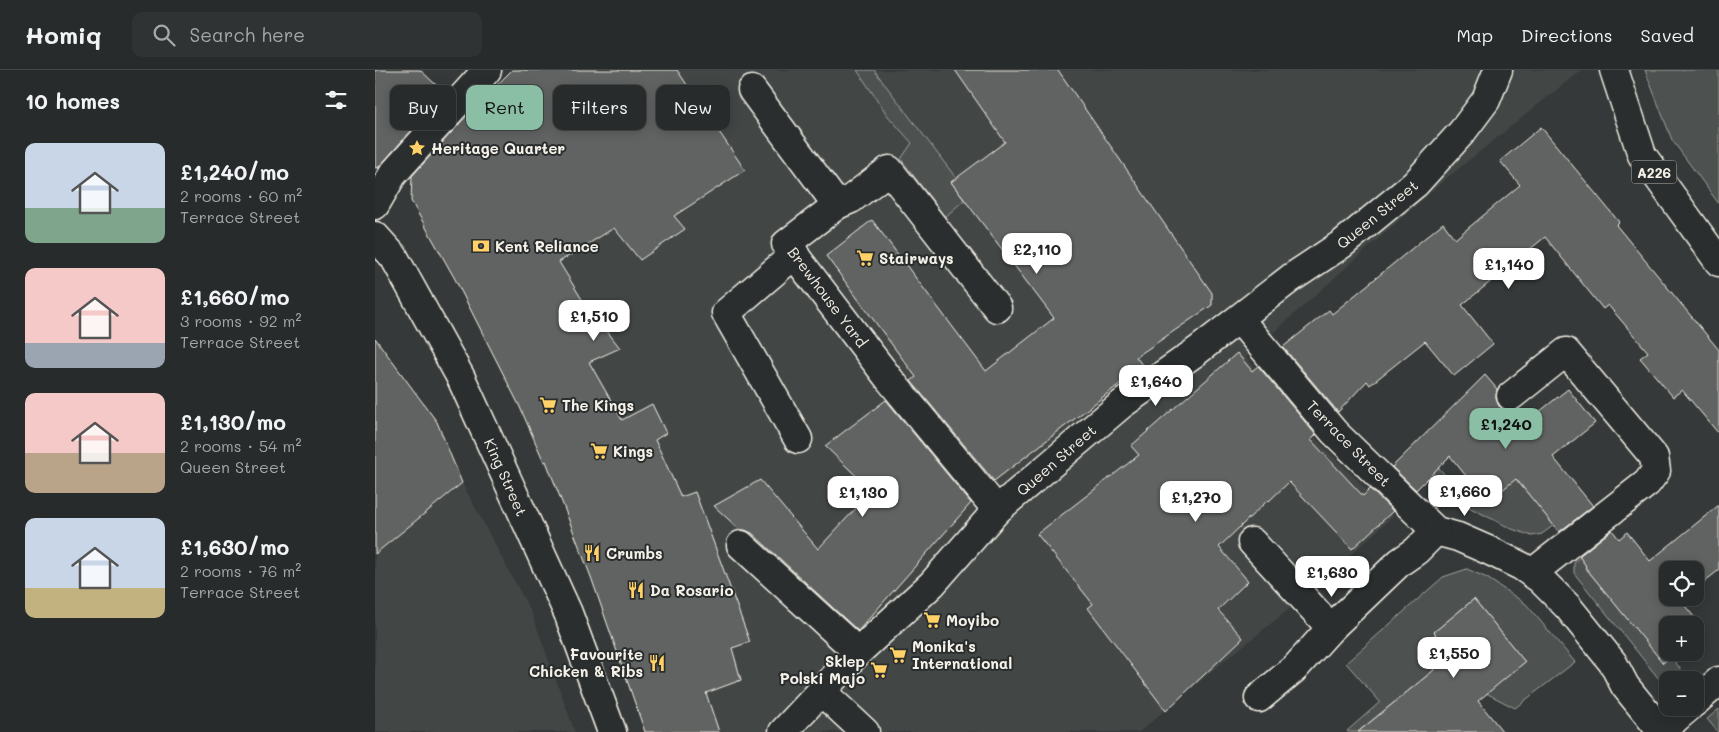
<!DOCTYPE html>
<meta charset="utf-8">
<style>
body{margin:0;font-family:Mali,sans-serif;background:#303333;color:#f1f3f6;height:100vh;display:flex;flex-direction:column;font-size:19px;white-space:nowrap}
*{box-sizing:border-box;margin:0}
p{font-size:16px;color:#a5a7a9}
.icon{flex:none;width:28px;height:28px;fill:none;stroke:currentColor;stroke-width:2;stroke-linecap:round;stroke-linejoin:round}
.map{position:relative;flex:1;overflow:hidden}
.panel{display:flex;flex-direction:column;background:#282b2b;width:375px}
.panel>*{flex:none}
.guide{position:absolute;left:15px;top:15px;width:475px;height:45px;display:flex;gap:10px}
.fabs{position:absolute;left:1284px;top:491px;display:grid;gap:10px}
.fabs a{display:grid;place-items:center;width:45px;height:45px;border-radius:10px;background:#282b2b;box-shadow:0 2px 12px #0003,0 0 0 1px #444747;font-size:25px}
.price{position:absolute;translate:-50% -42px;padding:0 11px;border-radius:10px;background:#fff;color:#222;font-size:16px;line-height:32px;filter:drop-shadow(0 1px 2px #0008)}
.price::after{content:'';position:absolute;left:50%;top:30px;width:15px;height:11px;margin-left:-8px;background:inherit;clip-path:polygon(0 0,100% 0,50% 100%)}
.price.current{background:#8abfa5;color:#111}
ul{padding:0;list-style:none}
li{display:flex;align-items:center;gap:15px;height:125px;padding:0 25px}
li span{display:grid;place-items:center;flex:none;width:140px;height:100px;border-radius:10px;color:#555}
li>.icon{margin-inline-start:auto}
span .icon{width:60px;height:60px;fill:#fffc;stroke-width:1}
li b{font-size:21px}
h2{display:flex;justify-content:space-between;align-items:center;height:60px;padding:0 25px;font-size:21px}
.tag{padding:0 18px;border-radius:10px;background:#282b2b;box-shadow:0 2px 12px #0003,0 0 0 1px #444747;font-size:18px;line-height:45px}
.tag.current{background:#8abfa5;color:#111}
header{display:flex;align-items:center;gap:30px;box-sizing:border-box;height:70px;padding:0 25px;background:#282b2b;border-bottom:1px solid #444747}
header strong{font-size:24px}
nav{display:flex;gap:28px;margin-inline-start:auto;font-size:18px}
.search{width:350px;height:45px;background:#303333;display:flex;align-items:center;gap:12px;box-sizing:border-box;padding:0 18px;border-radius:10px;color:#a5a7a9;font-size:19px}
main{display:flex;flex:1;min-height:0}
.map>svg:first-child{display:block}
.built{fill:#434645}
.green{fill:#4e514f;stroke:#a1a19c}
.building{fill:#616362;stroke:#f4f1e8}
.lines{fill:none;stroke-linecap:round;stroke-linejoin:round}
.minor-casing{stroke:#f4f1e8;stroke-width:31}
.major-casing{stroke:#f4f1e8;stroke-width:31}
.minor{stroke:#2a2d2e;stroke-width:28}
.major{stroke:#2a2d2e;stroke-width:28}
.labels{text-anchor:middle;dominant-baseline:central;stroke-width:4;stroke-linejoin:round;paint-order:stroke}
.shield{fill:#2a2d2e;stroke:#b7b6b0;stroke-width:1}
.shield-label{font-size:14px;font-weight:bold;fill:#f4f1e8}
.poi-label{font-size:15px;font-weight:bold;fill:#f4f1e8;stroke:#2a2d2e;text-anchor:start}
.street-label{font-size:15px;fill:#f4f1e8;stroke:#2a2d2e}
</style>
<header>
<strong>Homiq</strong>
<div class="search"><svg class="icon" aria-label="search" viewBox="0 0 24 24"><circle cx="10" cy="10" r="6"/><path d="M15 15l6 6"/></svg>Search here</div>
<nav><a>Map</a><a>Directions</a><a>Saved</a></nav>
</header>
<main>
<section class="panel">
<h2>10 homes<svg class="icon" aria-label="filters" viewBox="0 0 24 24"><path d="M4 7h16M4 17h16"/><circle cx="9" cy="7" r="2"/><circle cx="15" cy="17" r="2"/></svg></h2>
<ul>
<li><span style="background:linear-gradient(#c9d6e8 65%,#7fa58c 0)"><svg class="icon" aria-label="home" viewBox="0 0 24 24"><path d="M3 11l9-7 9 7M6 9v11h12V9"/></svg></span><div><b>£1,240/mo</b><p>2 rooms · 60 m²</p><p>Terrace Street</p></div></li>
<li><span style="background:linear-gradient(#f6c9c9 75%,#9aa5b1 0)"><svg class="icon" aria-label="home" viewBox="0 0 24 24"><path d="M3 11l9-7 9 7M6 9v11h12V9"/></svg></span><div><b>£1,660/mo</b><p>3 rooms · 92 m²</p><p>Terrace Street</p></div></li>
<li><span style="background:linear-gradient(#f6c9c9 60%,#b9a48a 0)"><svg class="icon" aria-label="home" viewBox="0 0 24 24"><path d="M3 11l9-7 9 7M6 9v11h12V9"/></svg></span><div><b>£1,130/mo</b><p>2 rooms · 54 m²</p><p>Queen Street</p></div></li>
<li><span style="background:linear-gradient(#c9d6e8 70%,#c2b280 0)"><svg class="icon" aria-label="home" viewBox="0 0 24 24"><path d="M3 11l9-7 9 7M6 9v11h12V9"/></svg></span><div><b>£1,630/mo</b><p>2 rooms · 76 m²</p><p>Terrace Street</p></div></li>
</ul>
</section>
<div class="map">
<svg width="1344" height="662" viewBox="0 0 1344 662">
<rect width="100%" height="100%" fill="#363939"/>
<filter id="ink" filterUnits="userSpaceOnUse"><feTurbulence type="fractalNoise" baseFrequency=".02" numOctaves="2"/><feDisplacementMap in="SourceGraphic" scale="10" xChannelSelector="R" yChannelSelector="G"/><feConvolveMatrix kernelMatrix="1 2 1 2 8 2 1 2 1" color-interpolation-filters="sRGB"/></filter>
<g filter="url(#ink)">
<g class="built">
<path d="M137,0H1206L1067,112L871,287L934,362L1018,446L928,528L843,596L764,662H270L209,488L180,416L154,357L80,209L36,131L38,100Z"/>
<path d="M0,270L70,374L80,393L87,413L157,544L200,662H0Z"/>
</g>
<g class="green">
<path d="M482,0H499L581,108L576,112L589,130L570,147L526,89L537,73L513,46Z"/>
<path d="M1270,0H1344V134L1297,70Z"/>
<path d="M1063,397L1083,420L1094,410L1141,409L1179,455L1167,464L1157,466L1137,459L1068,424L1054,406Z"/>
<path d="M1225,471L1234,477L1210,497L1288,592L1296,586L1313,610H1292V619L1199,503V492Z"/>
<path d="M1092,499L1112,508L1151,534L1200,592L1140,638L1111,623L1150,592L1099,529L1059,562L1061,564L1043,579L1059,600L985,660L986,662H973L972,661L1005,632L971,593L1068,507Z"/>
<path d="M1344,639V662H1343L1332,649Z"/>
</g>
<g class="building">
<path d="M0,0H45L70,23L4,97L0,98Z"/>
<path d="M137,0H302L370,100L299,146L310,159L265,190L239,158L184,192L219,249L222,248L245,278L214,292L247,350L277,334L291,363L280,370L306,427L320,422L375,572L357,578L366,610L331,623L344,662H270L216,507L171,391L169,392L144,335L80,209L36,131L37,106L95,42Z"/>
<path d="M580,0H683L837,223V235L761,287L768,296L619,411L536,311L541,307L451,186L497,150L611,301L679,248L576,112L630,72Z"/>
<path d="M1166,57L1244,152L1241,155L1344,280V364L1307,320L1298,327L1265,288L1273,282L1233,235L1228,239L1170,167L1087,235L1118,274L1079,306L1050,271L995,315L992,311L963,342L908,277L954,240L957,244L1068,153L1080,169L1145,115L1125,91Z"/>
<path d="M0,268L62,352L87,413L0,484Z"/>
<path d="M862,283L877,301L883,296L941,365L936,370L988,426L995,419L1018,441L977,479L914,412L894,431L893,430L844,477L873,511L843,540L868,568L791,641L713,538L718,534L662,464L764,385L756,376Z"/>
<path d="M1110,305L1122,319L1121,328L1124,336L1131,341H1140L1150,353L1193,319L1220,353L1178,387L1218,436L1184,462L1141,409L1112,432L1075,386L1041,420L1017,397Z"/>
<path d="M511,330L596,433L483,561L377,463L370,460H365L339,436L385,410L443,479L497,421L450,376Z"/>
<path d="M1344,435V500L1320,519V500H1292V528H1310L1306,531L1329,559L1320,566V555H1292V582H1300L1288,593L1210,497L1211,496L1204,486L1237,460L1244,469L1252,462L1275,491Z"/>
<path d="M1099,529L1150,592L1103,631L1128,662H983L1059,600L1043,579L1061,564L1059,562Z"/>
</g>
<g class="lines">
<g class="minor-casing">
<g id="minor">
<path d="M377,20L462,135L411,174L515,310L622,440"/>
<path d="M0,135L18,104L112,0"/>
<path d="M462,135L476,129L514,100L622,238"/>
<path d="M0,166L19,187L86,308L193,543L237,662"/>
<path d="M420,184L351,243L423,369"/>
<path d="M864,249L959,362L1061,461L1083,467L1115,481L1146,496L1165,509L1193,537L1238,593L1250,616L1287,662"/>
<path d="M1136,326L1191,282L1279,387L1281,401L1272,413L1157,503"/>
<path d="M877,472L956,558"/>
<path d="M366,475L483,582"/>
<path d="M446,621L490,662"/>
<path d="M884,628L920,598L956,558L1025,492L1041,481L1061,461"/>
<path d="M1320,632L1344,611"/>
<path d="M408,662L483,582L557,514L622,440L747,334L822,281L916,208L967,174L1040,114L1087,62L1111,30L1123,0"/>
<path d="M1289,662L1300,649L1313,638"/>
</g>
</g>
<g class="major-casing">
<path id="major" d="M1239,0L1267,85L1344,192"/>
</g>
<use href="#minor" class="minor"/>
<use href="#major" class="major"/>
</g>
</g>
<defs>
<g id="sight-bare" transform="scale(1.35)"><path d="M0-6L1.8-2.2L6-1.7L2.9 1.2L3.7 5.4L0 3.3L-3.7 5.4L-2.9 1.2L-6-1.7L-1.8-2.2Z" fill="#ffd166" stroke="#2a2d2e" stroke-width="2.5" paint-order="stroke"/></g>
<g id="bank-bare" transform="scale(1.35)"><path d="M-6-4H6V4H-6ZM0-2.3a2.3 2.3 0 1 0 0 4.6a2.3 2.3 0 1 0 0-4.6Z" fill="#ffd166" stroke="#2a2d2e" stroke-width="2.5" paint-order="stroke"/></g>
<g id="supermarket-bare" transform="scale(1.35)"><path d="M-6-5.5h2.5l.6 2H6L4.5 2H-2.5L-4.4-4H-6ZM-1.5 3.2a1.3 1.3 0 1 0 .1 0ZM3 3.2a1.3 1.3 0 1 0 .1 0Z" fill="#ffd166" stroke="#2a2d2e" stroke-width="2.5" paint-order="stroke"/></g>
<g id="restaurant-bare" transform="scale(1.35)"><path d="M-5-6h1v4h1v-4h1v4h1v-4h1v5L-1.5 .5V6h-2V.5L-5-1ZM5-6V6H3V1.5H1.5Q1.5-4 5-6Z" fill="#ffd166" stroke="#2a2d2e" stroke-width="2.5" paint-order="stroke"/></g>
</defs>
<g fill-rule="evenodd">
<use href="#sight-bare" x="42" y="78"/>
<use href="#bank-bare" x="106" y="176"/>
<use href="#supermarket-bare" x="490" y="188"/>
<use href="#supermarket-bare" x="173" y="335"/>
<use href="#supermarket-bare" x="224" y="381"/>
<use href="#restaurant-bare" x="217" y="483"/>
<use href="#restaurant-bare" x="261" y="520"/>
<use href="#supermarket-bare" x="557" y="550"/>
<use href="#supermarket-bare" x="523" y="585"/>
<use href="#restaurant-bare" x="282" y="593"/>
<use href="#supermarket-bare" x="504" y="600"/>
</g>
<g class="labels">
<rect class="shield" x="1256.5" y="90.5" width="45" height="23" rx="4"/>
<g class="shield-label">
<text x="1279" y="102">A226</text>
</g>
<g class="poi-label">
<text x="56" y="78">Heritage Quarter</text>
<text x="120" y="176">Kent Reliance</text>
<text x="504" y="188">Stairways</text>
<text x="187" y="335">The Kings</text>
<text x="238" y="381">Kings</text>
<text x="231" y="483">Crumbs</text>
<text x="275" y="520">Da Rosario</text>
<text x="571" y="550">Moyibo</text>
<text x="537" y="576">Monika's<tspan x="537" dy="17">International</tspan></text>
<text x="268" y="584" text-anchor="end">Favourite<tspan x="268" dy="17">Chicken &amp; Ribs</tspan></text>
<text x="490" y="591" text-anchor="end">Sklep<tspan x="490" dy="17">Polski Majo</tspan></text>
</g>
<g class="street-label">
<text transform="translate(1002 144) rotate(-39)">Queen Street</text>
<text transform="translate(453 227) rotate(53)">Brewhouse Yard</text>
<text transform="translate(974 373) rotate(46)">Terrace Street</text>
<text transform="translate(681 390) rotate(-41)">Queen Street</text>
<text transform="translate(131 407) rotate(66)">King Street</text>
</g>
</g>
</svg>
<div class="fabs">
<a><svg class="icon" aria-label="locate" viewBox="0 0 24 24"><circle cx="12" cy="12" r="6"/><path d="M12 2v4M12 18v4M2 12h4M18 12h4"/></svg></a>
<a>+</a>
<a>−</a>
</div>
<b class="price" style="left:662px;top:205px">£2,110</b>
<b class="price" style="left:1134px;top:220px">£1,140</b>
<b class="price" style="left:219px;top:272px">£1,510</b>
<b class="price" style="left:781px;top:337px">£1,640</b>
<b class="price current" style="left:1131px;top:380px">£1,240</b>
<b class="price" style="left:1090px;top:447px">£1,660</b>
<b class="price" style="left:488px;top:448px">£1,130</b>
<b class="price" style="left:821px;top:453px">£1,270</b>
<b class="price" style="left:957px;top:528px">£1,630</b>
<b class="price" style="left:1079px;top:609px">£1,550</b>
<div class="guide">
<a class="tag">Buy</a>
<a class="tag current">Rent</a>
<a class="tag">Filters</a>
<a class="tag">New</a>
</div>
</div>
</main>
